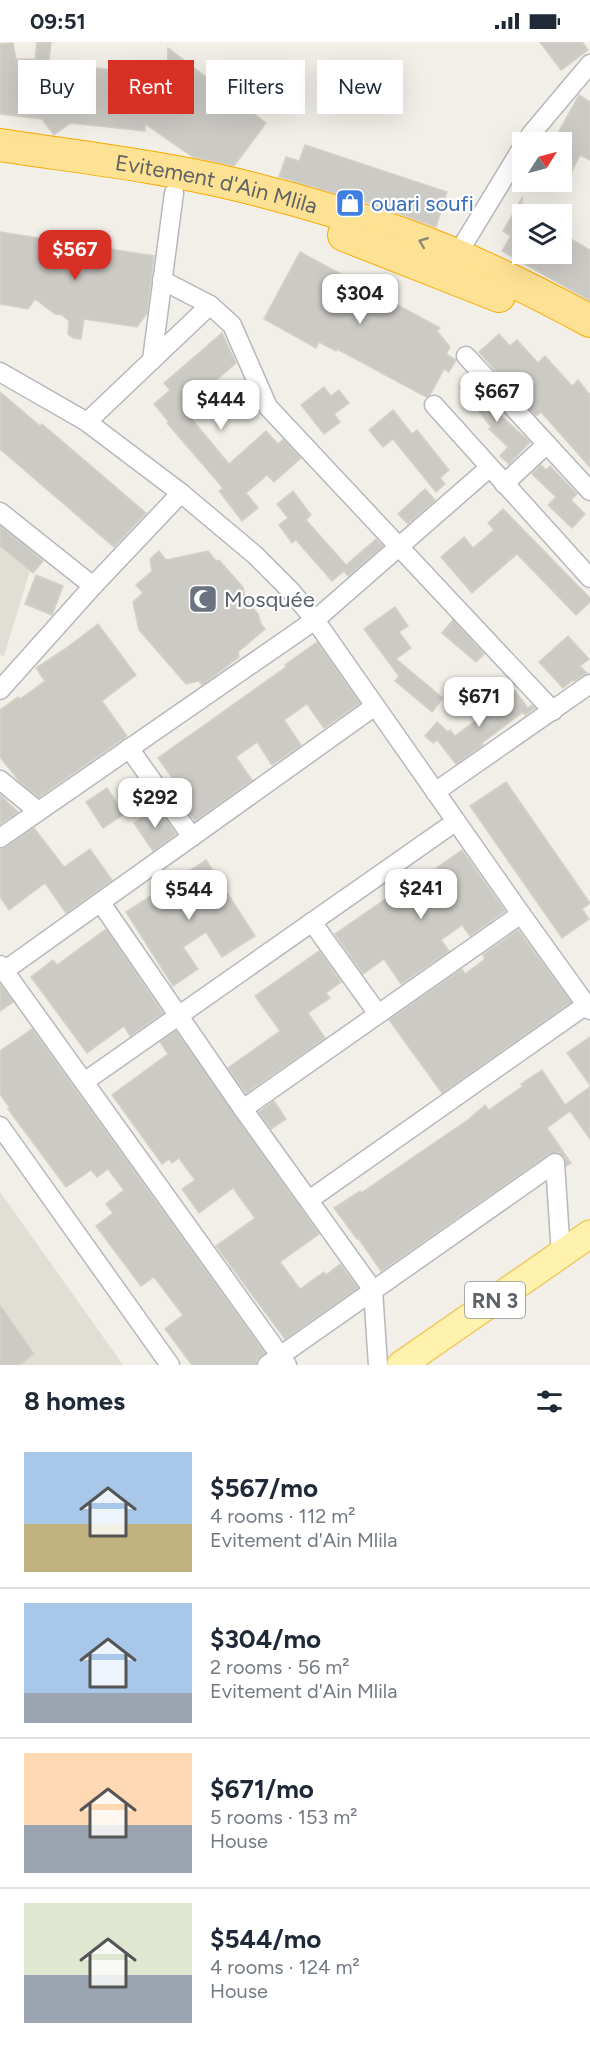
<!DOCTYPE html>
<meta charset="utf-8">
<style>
body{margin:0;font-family:Figtree,sans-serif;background:#f6f6f7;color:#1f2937;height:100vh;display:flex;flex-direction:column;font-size:22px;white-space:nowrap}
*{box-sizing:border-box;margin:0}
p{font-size:20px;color:#747a83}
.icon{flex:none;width:33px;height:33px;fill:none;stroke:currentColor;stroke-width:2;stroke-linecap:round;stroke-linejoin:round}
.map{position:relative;height:1323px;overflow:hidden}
.details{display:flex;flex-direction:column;background:#fff;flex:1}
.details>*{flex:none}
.banner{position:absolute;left:18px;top:18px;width:555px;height:54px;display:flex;gap:12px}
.needle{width:39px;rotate:54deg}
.buttons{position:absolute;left:512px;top:90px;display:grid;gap:12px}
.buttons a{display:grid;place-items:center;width:60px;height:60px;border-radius:0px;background:#fff;box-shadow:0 6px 24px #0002;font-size:30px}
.price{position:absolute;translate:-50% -51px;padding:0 14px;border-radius:12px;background:#fff;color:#222;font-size:20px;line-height:39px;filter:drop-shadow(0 2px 3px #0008)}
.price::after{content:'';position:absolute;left:50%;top:36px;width:18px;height:14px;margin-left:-9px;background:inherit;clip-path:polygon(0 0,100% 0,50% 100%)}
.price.on{background:#d93025;color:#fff}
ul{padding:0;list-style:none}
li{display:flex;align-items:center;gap:18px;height:150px;padding:0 24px}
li+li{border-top:2px solid #e0e1e3}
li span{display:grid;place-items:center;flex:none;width:168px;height:120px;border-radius:0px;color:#555}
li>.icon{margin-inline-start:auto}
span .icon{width:72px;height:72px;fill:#fffc;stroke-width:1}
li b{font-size:26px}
h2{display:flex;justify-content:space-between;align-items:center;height:72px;padding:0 24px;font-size:26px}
.tag{padding:0 21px;border-radius:0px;background:#fff;box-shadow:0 6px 24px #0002;font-size:21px;line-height:54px}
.tag.on{background:#d93025;color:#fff}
.status{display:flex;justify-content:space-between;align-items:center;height:42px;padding:0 30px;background:#fff;direction:ltr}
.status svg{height:16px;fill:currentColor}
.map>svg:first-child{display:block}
.education{fill:#e1ded6}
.building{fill:#cccac5;stroke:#d6d1c6;stroke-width:1.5}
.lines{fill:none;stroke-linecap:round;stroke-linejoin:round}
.street-casing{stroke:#b5b8bc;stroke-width:21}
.primary-casing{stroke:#f2c960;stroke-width:30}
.highway-casing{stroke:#f9ab00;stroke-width:34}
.street{stroke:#fff;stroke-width:18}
.primary{stroke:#fff2af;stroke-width:27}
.highway{stroke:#fde293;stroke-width:32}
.oneway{stroke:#8e8975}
.labels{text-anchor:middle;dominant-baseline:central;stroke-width:4.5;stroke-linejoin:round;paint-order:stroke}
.shield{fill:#fff;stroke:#8f9295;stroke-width:1.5}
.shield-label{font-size:21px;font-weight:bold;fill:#5f6368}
.street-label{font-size:22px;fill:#5f6368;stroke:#fff}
.shop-label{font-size:22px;fill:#366cbe;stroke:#fff;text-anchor:start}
.worship-label{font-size:22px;fill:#5b616d;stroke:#fff;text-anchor:start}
</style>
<div class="status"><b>09:51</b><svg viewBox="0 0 49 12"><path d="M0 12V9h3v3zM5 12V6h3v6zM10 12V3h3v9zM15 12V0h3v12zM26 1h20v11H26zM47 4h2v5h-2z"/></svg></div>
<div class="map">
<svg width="590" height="1323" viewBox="0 0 590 1323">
<rect width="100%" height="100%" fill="#f1efe8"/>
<g class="education">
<path d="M0,482L36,509L4,614L0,613Z"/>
<path d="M0,1150L123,1323H0Z"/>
</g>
<g class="building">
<path d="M37,0H51L49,19L123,30L122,39L167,46L168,6L266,81L234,124L193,115L145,82V89L70,81L54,93L42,77L0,72V2L13,1L16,17H35Z"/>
<path d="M540,0H582L588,8L561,28Z"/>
<path d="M579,53L590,60V118L580,113L570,133L561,128V100H553Z"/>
<path d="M305,103L447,150L436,185L372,162L279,135L286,115L299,119Z"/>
<path d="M522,156V212H561V191L590,208V259L502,209L511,194L503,189Z"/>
<path d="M0,190L154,214L147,271L137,285L84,277L81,297L73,296L68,292L69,279L62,273L55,272L35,257L28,267L0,262Z"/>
<path d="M300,210L440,286L437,289L450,305L446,312L456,318L449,330L444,327L430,353L426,355L337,307L336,309L319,300L316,306L264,277Z"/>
<path d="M222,291L236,321L189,362L196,370L190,375L229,422L266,389L278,402L283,397L301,416L274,440L267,433L246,451L258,466L242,479L219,449L223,446L167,381L169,380L154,362L170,348L164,341Z"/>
<path d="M499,292L510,304L517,298L538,321L545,314L572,344L578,338L590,353V425L541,370L536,374L479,310Z"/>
<path d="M464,341L470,346L476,341L493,360L489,363L530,400L509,422L500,414L508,405L489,387L491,385L460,345Z"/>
<path d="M324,345L331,354L339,348L349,361L334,372L340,380L324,392L301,363Z"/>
<path d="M0,350L40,384L42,382L146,471L114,505L0,407Z"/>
<path d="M393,368L412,392L417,388L449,428L440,436L445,442L436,450L393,397L383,405L369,388Z"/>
<path d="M541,423L546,428L550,424L577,452L571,458L585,472L572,486L548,463L556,455L532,432Z"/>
<path d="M425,447L435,458L408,482L398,472Z"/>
<path d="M293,449L311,473L306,478L346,523L376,497L383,504L348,534L344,529L332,539L296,498L292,501L279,483L288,476L277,462Z"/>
<path d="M503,467L590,556V560L576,573L517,512L472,551L441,515L464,495L473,506L494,488L488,481Z"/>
<path d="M0,484L43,519L33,531L0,504Z"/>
<path d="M159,509L166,518L208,509L216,519L219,518L243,545L245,557L258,572L261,582L265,587L238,610L239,615L202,643L199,639L186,642L139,588L133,560L143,551L136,543L152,529L150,517Z"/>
<path d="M36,533L63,544L52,573L25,562Z"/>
<path d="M395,565L408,584L399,590L411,606L396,617L443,656L432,670L395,639L399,634L364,587Z"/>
<path d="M453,578L484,612L476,620L442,591Z"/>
<path d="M98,582L136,633L102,659L127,694L39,755L20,740L0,715V668L18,655L20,657L45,639L36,626L65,607Z"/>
<path d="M568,594L589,617L580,624L587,631L574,639L573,638L563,646L539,620Z"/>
<path d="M317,600L360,661L324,686L307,662L284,678L301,703L272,723L257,700L236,715L252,738L195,779L175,752L181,748L158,716L286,625L285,623Z"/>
<path d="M515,649L528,666L532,663L535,666L525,673L523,670L482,701L483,703L456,722L437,698L433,701L425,694L437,680L448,690L450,688L455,694Z"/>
<path d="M506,740L590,861L582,867L589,877L562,896L470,764Z"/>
<path d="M107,746L124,772L103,786L86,760Z"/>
<path d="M0,753L18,770L0,782Z"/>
<path d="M157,765L176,792L153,809L134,781Z"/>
<path d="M34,786L64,825L90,807L112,838L66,871L45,841L9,868L0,855V807L6,805Z"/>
<path d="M462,808L505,869L470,894L462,883L441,898L449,909L401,942L384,917L363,932L335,892L403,845L405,848Z"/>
<path d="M206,818L255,894L222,915L206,890L183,905L198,927L173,944L126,870Z"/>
<path d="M106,887L163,971L130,994L124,984L87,1011L31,935L53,918L57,923Z"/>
<path d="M518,888L571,960L442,1051L389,978L462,927L465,932L485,917L483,913Z"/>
<path d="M319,909L341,940L326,951L330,956L308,971L325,996L246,1051L228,1026L280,989L255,954Z"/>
<path d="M0,942L13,960L0,969Z"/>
<path d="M32,987L265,1311L257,1318L256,1323H192L165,1287L183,1273L154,1235L141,1244L96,1184L113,1171L106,1162L124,1148L108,1127L97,1135L91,1128L66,1145L8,1067L10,1066L0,1052V1009Z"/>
<path d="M176,989L319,1192L280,1220L300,1247L324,1230L326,1233L340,1222L358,1246L285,1297L216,1204L255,1176L233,1146L199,1171L182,1147L195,1138L179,1116L172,1121L169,1117L162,1122L112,1053L168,1012L160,1000Z"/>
<path d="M590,995V1043L567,1011Z"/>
<path d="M542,1028L565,1063L590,1045V1097L570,1069L547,1086L571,1121L566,1124L565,1115L559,1111L549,1112L381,1229L358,1196L357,1197L334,1166L360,1149L361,1151L469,1077L485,1063L489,1068L523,1044L521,1042Z"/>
<path d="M274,1059L286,1077L271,1087L259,1070Z"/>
<path d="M0,1263L34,1312L19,1323H0Z"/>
</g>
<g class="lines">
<g class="street-casing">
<g id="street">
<path d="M526,100L532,91L590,22"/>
<path d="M452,221L522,106"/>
<path d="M162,238L210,263L232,283L268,365L553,669"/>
<path d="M466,314L590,449"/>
<path d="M152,318L174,151"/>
<path d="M0,330L87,380L181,451L255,513L290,548L315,578L521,872L590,968"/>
<path d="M434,363L590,536"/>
<path d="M87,380L210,263"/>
<path d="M504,442L547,402"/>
<path d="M0,470L93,544"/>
<path d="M0,648L93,544L181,451"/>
<path d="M129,706L192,795"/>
<path d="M0,738L38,769"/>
<path d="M435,750L590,642"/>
<path d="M0,796L315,578L489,426"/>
<path d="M101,861L243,1067L373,1248L378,1323"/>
<path d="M312,880L378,972"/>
<path d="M0,923L287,1323"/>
<path d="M4,929L375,664"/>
<path d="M84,1040L455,780"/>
<path d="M243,1067L521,872"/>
<path d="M0,1084L170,1323"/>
<path d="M309,1158L586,963"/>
<path d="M267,1323L555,1121L561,1213"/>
</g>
</g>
<g class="primary-casing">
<path id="primary" d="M401,1323L590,1192"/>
</g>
<g class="highway-casing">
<g id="highway">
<path id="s1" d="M0,103C79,115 160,124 238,143C295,157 353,174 408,194C471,217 531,247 590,279"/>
<path d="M344,193L499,254"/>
</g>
</g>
<use href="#street" class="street"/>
<use href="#primary" class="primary"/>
<use href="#highway" class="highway"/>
</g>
<defs><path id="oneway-chevron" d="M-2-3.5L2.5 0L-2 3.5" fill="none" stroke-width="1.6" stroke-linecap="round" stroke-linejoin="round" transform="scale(1.5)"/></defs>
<use class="oneway" href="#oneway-chevron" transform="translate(423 200) rotate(-158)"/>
<defs>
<g id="shop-square" transform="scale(1.5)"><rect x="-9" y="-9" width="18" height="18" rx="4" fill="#3f7fe0" stroke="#fff"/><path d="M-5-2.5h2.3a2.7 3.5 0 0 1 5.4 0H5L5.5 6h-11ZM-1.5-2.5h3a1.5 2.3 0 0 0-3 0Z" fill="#fff"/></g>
<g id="mosque-square" transform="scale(1.5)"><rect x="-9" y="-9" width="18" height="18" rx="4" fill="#6b7280" stroke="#fff"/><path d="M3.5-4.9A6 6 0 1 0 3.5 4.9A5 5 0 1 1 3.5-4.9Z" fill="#fff"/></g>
</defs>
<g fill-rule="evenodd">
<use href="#shop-square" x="350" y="161"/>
<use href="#mosque-square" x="203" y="557"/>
</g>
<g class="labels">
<rect class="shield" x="465" y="1240" width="60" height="36" rx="4.5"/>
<g class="shield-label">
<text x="495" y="1258">RN 3</text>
</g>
<g class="street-label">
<text stroke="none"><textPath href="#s1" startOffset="220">Evitement d'Ain Mlila</textPath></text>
</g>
<g class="shop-label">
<text x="371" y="161">ouari soufi</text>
</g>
<g class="worship-label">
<text x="224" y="557">Mosquée</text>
</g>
</g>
</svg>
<div class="buttons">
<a><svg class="needle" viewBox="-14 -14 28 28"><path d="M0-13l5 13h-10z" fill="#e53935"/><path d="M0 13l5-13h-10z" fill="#747a83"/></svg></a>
<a><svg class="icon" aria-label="layers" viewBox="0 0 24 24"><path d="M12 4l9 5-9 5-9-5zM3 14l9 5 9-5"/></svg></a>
</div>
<b class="price on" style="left:75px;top:239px">$567</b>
<b class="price" style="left:360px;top:283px">$304</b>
<b class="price" style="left:497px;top:381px">$667</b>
<b class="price" style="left:221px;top:389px">$444</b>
<b class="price" style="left:479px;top:686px">$671</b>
<b class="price" style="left:155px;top:787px">$292</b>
<b class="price" style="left:421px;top:878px">$241</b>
<b class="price" style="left:189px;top:879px">$544</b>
<div class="banner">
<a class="tag">Buy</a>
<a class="tag on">Rent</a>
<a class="tag">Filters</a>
<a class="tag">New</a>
</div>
</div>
<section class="details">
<h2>8 homes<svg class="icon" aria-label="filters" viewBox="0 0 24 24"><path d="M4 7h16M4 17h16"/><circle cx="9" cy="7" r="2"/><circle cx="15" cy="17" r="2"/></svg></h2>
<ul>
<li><span style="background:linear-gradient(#a9c7e8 60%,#c2b280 0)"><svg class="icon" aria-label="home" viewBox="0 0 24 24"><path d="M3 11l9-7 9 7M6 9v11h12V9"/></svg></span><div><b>$567/mo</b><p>4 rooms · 112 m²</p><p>Evitement d'Ain Mlila</p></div></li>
<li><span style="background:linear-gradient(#a9c7e8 75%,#9aa5b1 0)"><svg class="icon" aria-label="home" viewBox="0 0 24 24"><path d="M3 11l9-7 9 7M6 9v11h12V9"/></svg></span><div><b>$304/mo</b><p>2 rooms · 56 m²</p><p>Evitement d'Ain Mlila</p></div></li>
<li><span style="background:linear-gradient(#ffd9b3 60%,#9aa5b1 0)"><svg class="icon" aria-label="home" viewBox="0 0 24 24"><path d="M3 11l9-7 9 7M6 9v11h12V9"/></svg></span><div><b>$671/mo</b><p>5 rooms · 153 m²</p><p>House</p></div></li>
<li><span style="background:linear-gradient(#dfe7d0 60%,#9aa5b1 0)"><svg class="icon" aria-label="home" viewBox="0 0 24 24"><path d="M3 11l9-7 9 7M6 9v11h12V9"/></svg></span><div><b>$544/mo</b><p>4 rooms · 124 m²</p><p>House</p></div></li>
</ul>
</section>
